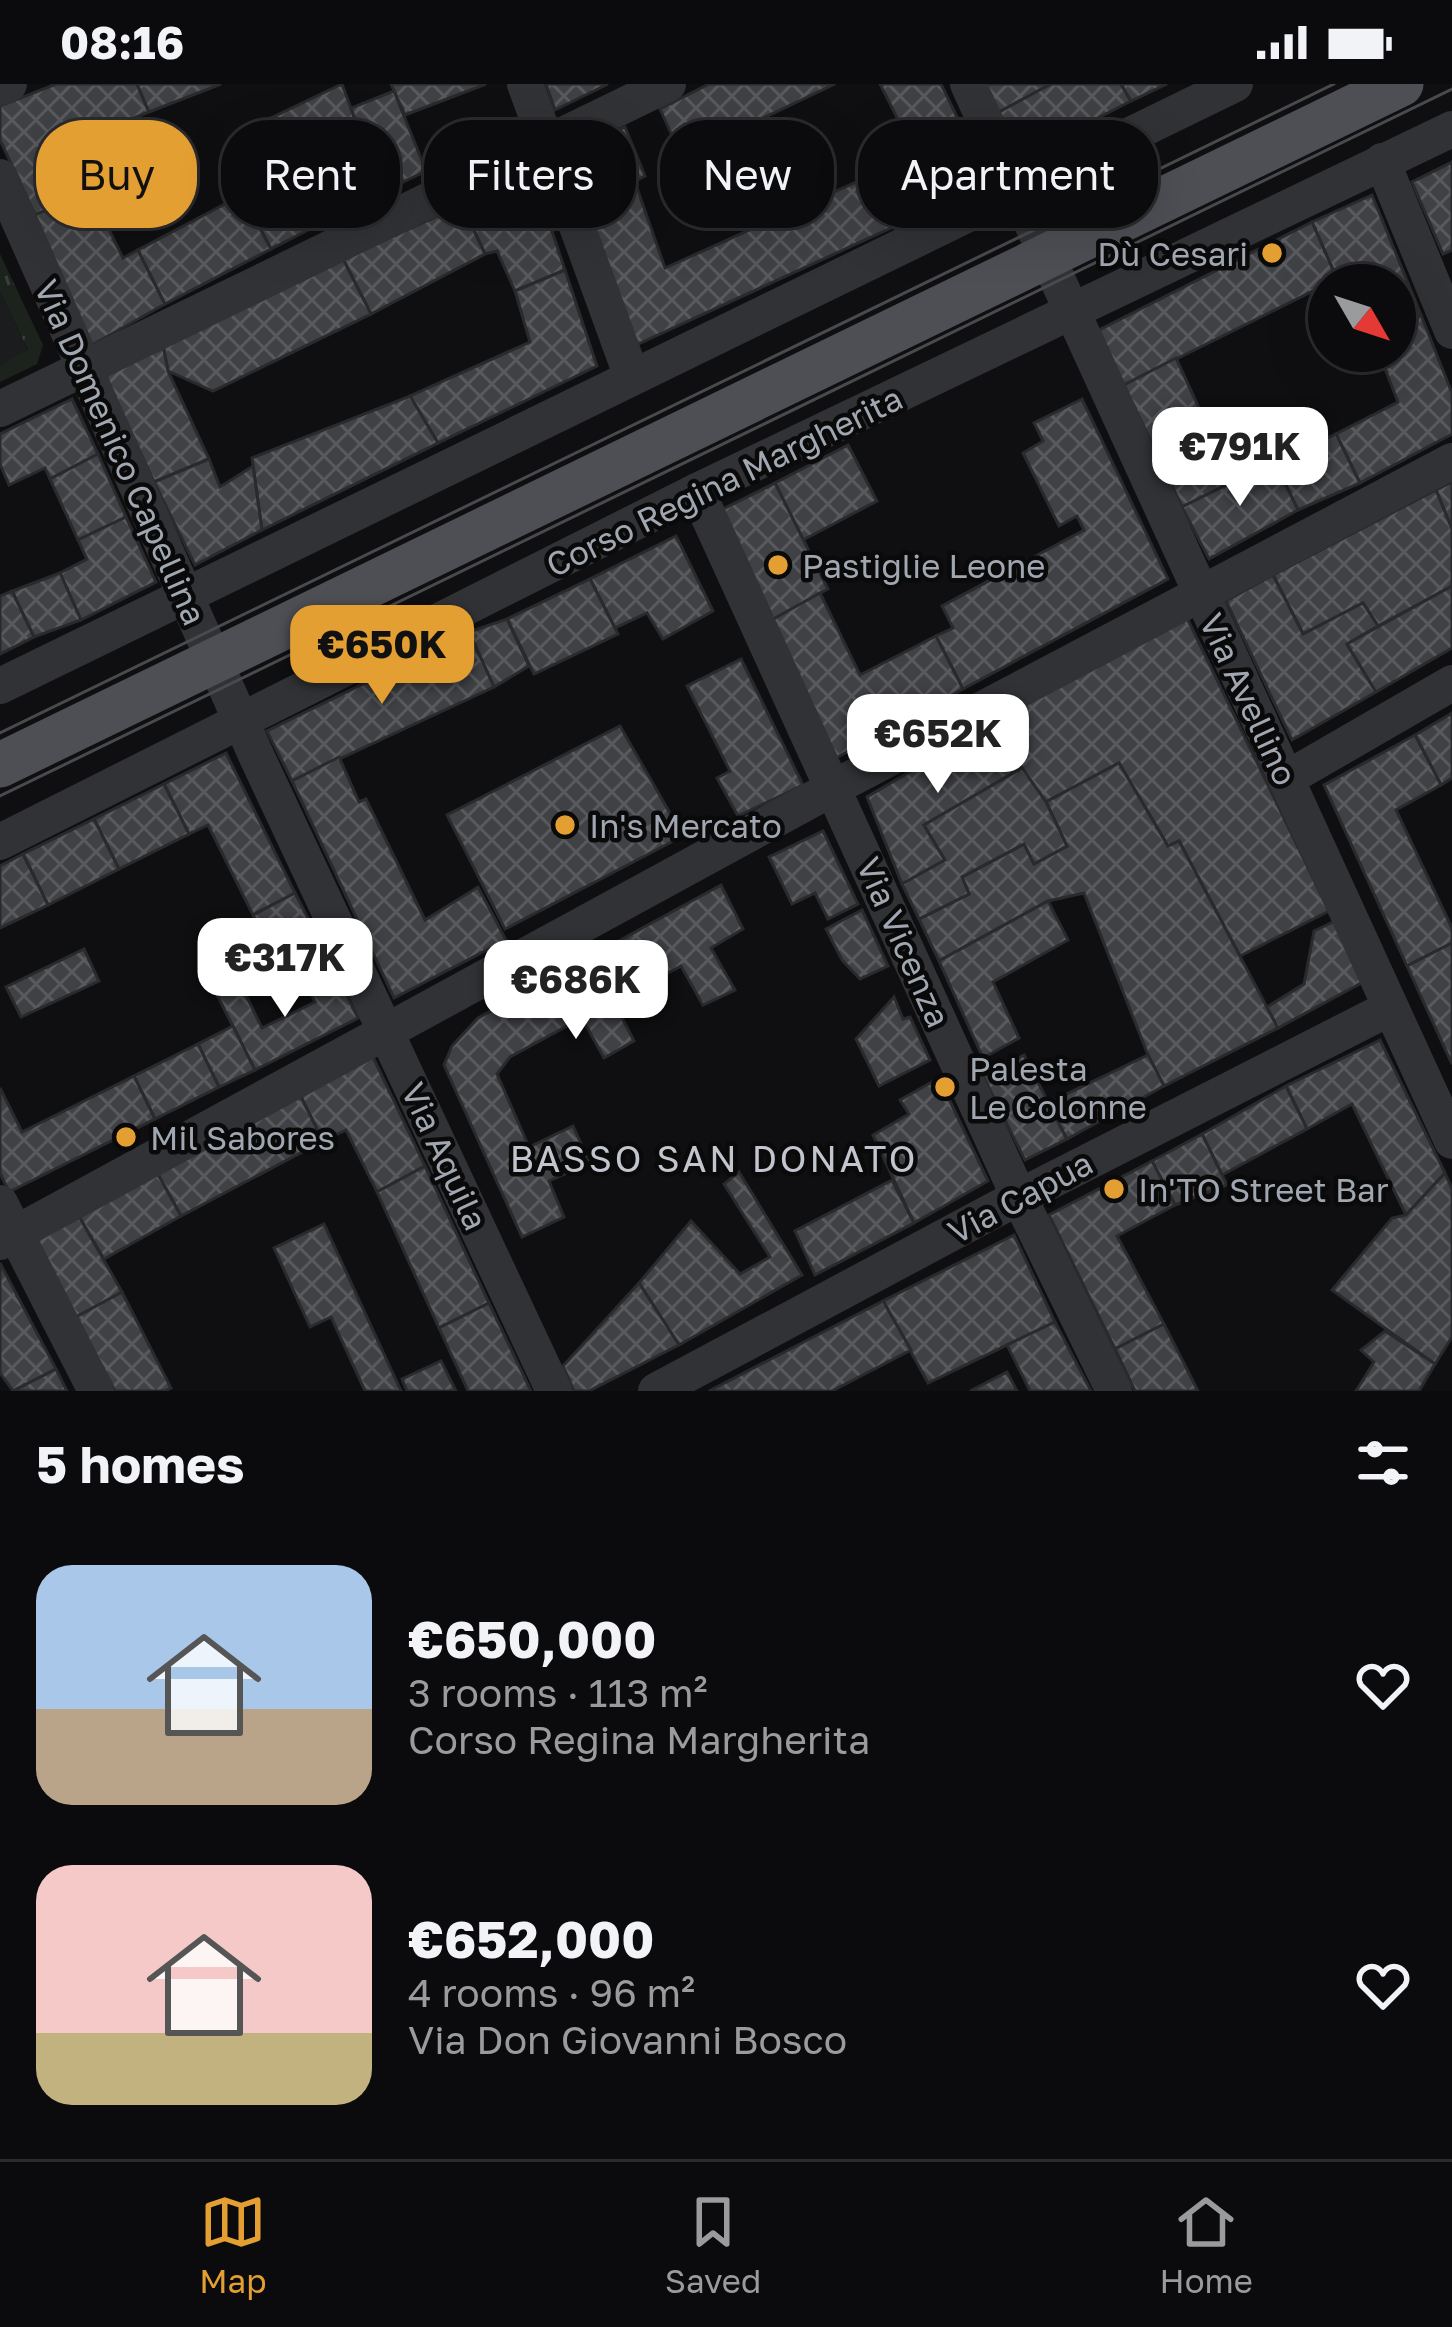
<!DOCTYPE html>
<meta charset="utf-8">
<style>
body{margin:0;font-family:"Golos Text",sans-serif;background:#141416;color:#f1f3f6;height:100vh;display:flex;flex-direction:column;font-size:45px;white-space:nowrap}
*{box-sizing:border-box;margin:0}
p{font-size:39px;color:#9a9b9d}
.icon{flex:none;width:66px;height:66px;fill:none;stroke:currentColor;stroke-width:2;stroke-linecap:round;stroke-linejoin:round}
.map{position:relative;height:1307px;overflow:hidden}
.panel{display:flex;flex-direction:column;background:#0b0b0d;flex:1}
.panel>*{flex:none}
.hud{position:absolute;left:36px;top:36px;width:1380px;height:108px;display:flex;gap:24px}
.needle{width:78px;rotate:129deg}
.tools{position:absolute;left:1308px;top:180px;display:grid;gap:24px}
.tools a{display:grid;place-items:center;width:108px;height:108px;border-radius:50%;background:#0b0b0d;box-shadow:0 12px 48px #0002,0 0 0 3px #2b2b2e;font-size:60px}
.price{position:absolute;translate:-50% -102px;padding:0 27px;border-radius:24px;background:#fff;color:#222;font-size:39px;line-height:78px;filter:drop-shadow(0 3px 6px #0008)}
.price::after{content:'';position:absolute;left:50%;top:72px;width:36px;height:27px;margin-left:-18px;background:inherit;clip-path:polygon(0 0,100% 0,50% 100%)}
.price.active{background:#e49f33;color:#111}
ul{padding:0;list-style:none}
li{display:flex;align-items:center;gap:36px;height:300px;padding:0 36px}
li span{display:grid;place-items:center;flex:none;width:336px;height:240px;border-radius:36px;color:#555}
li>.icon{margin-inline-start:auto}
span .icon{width:144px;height:144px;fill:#fffc;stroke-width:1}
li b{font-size:51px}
h2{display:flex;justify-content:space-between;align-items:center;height:144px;padding:0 36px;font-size:51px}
.pill{padding:0 42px;border-radius:48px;background:#0b0b0d;box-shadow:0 12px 48px #0002,0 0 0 3px #2b2b2e;font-size:42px;line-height:108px}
.pill.active{background:#e49f33;color:#111}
.status{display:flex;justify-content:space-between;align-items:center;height:84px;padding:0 60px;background:#0b0b0d;direction:ltr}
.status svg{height:33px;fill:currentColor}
.tab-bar{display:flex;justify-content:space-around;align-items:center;height:168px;border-top:3px solid #2b2b2e;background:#0b0b0d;font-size:33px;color:#9a9b9d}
.tab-bar a{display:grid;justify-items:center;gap:6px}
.tab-bar .active{color:#e49f33}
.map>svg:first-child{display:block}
.built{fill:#1b1c1d}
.grass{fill:url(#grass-tufts)}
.building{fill:url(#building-cross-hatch);stroke:#292a2c;stroke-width:3}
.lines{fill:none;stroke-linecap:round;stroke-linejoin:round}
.minor{stroke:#313235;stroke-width:36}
.major{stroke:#4d4f54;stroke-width:45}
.tram{stroke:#484a4e;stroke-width:3}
.poi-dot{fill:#e49f33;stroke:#0a0a0b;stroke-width:4.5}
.labels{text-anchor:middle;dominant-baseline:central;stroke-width:9;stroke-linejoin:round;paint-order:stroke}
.poi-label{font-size:33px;fill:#a1a7b1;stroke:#0a0a0b;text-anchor:start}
.street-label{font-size:33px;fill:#a1a7b1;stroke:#0a0a0b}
.neighbourhood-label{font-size:36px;letter-spacing:3px;fill:#c2c5cd;stroke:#0a0a0b}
</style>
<div class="status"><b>08:16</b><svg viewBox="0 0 49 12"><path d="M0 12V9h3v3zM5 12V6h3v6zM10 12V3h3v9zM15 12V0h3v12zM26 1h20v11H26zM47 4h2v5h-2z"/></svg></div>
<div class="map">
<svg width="1452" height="1307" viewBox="0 0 1452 1307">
<defs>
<pattern id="grass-tufts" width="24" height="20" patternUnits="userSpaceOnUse" patternTransform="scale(3)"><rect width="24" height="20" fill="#1c231c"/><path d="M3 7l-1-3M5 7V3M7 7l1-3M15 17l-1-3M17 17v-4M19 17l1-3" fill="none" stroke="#3a403b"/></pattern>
<pattern id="building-cross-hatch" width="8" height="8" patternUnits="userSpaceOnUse" patternTransform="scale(3)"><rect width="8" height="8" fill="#404145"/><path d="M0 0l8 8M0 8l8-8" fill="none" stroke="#585a5d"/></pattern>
</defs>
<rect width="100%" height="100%" fill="#0f0f11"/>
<path class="built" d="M0,207L28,267L0,281Z"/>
<path class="grass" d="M0,170L43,261L37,280L0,298V281L28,266L0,207Z"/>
<g class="building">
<path d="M56,0H137L149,28L69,60L90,107L35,131L0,56V22Z"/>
<path d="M137,0H221L149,28Z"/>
<path d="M342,0L382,108L271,165L242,111L295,83L271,34Z"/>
<path d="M391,0H486L405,31Z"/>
<path d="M546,0H608L555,26Z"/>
<path d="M709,0H835L702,63L715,92L695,102L660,25Z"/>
<path d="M880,0H941L960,39L911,61Z"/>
<path d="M985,0H1051L999,28Z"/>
<path d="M1051,0H1121L1131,17L1022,73L999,28Z"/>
<path d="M1121,0H1167L1131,17Z"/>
<path d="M394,7L426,87L382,108L351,24Z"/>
<path d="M960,39L989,99L636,261L586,122L635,98L665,184L916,71L911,61Z"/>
<path d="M625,43L645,92L586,122L569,68Z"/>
<path d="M1452,78V166L1443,170L1412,98Z"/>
<path d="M532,87L565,186L515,207L497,167L485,170L462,121Z"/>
<path d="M90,107L123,174L138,166L165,220L92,261L35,131Z"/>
<path d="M242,111L271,165L165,220L138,166Z"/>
<path d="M1372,111L1421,231L1395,242V201H1353L1349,191L1337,195L1312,138Z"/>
<path d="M462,121L485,170L371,230L343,175Z"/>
<path d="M1312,138L1337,195L1124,301L1099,246Z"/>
<path d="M343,175L371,230L213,307L168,287L163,261Z"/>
<path d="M565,186L597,282L438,359L410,312L530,258L515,207Z"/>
<path d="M1421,231L1452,309V350L1360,399L1336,350L1398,318L1378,267H1395V242Z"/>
<path d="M163,261L168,287L209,375L154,398L104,290Z"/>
<path d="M1176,274L1233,398L1182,423L1124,301Z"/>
<path d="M410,312L438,359L262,446L252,374Z"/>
<path d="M72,315L98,370L50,395L45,384L9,401L0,380V350Z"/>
<path d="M1082,315L1168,495L963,605L936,552L953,544L942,522L1084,446L1077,432L1059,442L1023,369L1043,357L1034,339Z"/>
<path d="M1336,350L1360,399L1298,426L1274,377Z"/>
<path d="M848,361L877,417L803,456L775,399Z"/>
<path d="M98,370L126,433L78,456L50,395Z"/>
<path d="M209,375L220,403L253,382L262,446L195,481L154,398Z"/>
<path d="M1274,377L1298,426L1209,475L1182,423Z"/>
<path d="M1452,398V445L1436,406Z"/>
<path d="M775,399L828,505L768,538L715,429Z"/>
<path d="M1436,406L1452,445V502L1378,542L1363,519L1303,550L1273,491Z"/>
<path d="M126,433L156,498L81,536L60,489L87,475L78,456Z"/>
<path d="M676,452L713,527L663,555L647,529L615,544L590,495Z"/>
<path d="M60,489L81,536L34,553L12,507Z"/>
<path d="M1273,491L1303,550L1363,519L1378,542L1347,560L1376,608L1292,656L1226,517Z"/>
<path d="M590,495L618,550L534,590L507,535Z"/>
<path d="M1452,502V564L1376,608L1347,560Z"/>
<path d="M12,507L34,553L0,570V512Z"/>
<path d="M820,509L860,591L936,552L963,605L836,674L768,538Z"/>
<path d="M1186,532L1329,827L1240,872L1179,757L1168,762L1119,679L1046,718L1022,684L998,636Z"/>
<path d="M507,535L529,582L494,603L469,548Z"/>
<path d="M469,548L494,603L292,697L267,647Z"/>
<path d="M741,575L803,701L738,732L717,694L730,687L687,602Z"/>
<path d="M1452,629V694L1441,701L1415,651Z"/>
<path d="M998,636L1022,684L924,741L945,776L902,800L867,713Z"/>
<path d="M620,642L683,752L505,845L447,731Z"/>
<path d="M1415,651L1441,701L1396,726L1452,844V859L1407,882L1324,701Z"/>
<path d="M226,669L295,809L253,831L208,741L189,750L164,700Z"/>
<path d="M339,673L359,718L366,715L425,836L478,803L506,856L394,914L292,697Z"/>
<path d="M1119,679L1168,762L1179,757L1278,944L1164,1002L1148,971L1084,809L1048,817L939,877L919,835L969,810L962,793L1024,760L1034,780L1067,762L1046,718Z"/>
<path d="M1022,684L1046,718L1067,762L1034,780L1024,760L962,793L969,810L919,835L902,800L945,776L924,741Z"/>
<path d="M164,700L189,750L119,785L94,735Z"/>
<path d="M94,735L119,785L48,821L23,770Z"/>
<path d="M823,747L858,820L828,835L815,809L792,820L769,773Z"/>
<path d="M23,770L48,821L0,844V782Z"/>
<path d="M721,801L743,845L711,864L735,906L703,921L681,882L614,918L634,957L604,974L582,934L510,973L497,990L529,1063L573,1042L590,1079L549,1097L564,1133L522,1153L444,981L452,962L478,934Z"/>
<path d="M295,809L317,852L273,873L253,831Z"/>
<path d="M1048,817L1068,856L993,898L1019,954L983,974L939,877Z"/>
<path d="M862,826L888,882L860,895L842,876L826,845Z"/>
<path d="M1335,837L1363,898L1278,944L1267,923L1304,900L1314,847Z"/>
<path d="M317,852L337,892L312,903L293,864Z"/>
<path d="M1452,859V980L1407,882Z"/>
<path d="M84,865L99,897L21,933L6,903Z"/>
<path d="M236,891L262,944L315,918L309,905L337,892L358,934L255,986L213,903Z"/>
<path d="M894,913L903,935L910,933L930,976L879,1002L856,955Z"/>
<path d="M233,942L255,986L219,1003L198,960Z"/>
<path d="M1380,956L1445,1089L1406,1131L1352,1020L1307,1045L1286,1002Z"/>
<path d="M198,960L219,1003L155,1035L134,992Z"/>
<path d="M1024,971L1067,1055L1025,1076L983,992Z"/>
<path d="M1148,971L1164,1002L1067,1055L1048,1019Z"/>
<path d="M373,973L425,1082L377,1108L346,1046L323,1057L300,1011Z"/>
<path d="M134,992L155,1035L9,1108L0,1089V1004L22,1048Z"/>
<path d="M939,994L988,1097L914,1139L873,1051L909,1030L900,1016Z"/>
<path d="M1286,1002L1307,1045L1222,1091L1202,1050Z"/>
<path d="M300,1011L323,1057L181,1132L155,1085Z"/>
<path d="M1202,1050L1227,1101L1175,1121L1152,1077Z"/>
<path d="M1152,1077L1175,1121L1117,1152L1164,1240L1115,1265L1049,1131Z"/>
<path d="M425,1082L489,1219L439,1244L377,1108Z"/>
<path d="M155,1085L181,1132L104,1175L77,1129Z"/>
<path d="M739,1088L802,1191L679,1261L639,1199L691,1137L740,1190L770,1173L724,1100Z"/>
<path d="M1445,1089L1452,1105V1253L1435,1280L1332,1206L1392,1134L1406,1131Z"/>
<path d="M892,1096L914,1139L815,1191L795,1147Z"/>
<path d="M77,1129L122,1208L76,1233L33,1152Z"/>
<path d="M324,1140L401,1307H365L331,1233L310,1243L274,1164Z"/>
<path d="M1014,1151L1055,1238L928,1299L883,1217Z"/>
<path d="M0,1179L56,1285L13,1307L0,1289Z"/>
<path d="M639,1199L679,1261L589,1307H574L563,1282Z"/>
<path d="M122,1208L171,1304L165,1307H115L76,1233Z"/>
<path d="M883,1217L911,1266L832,1307H709Z"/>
<path d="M489,1219L531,1307H468L439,1244Z"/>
<path d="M1055,1238L1091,1307H1030L1007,1261Z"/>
<path d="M1164,1240L1198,1307H1135L1115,1265Z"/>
<path d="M1385,1247L1435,1280L1419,1307H1356L1374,1278L1361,1266Z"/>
<path d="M441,1277L456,1307H407L402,1295Z"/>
<path d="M56,1285L67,1307H13Z"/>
<path d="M1007,1288L1017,1307H970Z"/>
</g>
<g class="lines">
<g class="minor">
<path d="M525,0L632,293"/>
<path d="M968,0L1452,1057"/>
<path d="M0,4L9,0"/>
<path d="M1382,77L1452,247"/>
<path d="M0,93L256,671L554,1307"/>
<path d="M0,325L668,0"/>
<path d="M697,407L1019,1113L1114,1307"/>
<path d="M0,602L1235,0"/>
<path d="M1286,695L1452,599"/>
<path d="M0,758L697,407L1452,45"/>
<path d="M0,1119L96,1307"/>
<path d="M0,1158L835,703L1452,377"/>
<path d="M656,1307L1019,1113L1388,925"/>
</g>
<path class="major" d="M0,681L1401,0"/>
<g class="tram">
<path d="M0,649L1334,0"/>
<path d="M0,712L1452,5"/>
</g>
</g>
<g class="poi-dot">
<circle cx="1272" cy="169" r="12"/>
<circle cx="778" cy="481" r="12"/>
<circle cx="565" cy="741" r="12"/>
<circle cx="945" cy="1003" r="12"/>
<circle cx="126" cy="1053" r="12"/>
<circle cx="1114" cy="1105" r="12"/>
</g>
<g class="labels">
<g class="poi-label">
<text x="1248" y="169" text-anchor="end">Dù Cesari</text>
<text x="802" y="481">Pastiglie Leone</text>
<text x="589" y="741">In's Mercato</text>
<text x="969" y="984">Palesta<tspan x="969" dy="38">Le Colonne</tspan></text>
<text x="150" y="1053">Mil Sabores</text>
<text x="1138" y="1105">In'TO Street Bar</text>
</g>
<g class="street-label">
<text transform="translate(121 368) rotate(66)">Via Domenico Capellina</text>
<text transform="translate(724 397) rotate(-26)">Corso Regina Margherita</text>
<text transform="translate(1249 615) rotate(65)">Via Avellino</text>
<text transform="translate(904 858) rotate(66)">Via Vicenza</text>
<text transform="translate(445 1072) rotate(65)">Via Aquila</text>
<text transform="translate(1020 1113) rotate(-28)">Via Capua</text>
</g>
<g class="neighbourhood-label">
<text x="714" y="1074">BASSO SAN DONATO</text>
</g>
</g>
</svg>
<div class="tools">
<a><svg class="needle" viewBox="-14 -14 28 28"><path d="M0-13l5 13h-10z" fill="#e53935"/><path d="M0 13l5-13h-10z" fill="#9a9b9d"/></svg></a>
</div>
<b class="price" style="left:1240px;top:425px">€791K</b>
<b class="price active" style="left:382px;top:623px">€650K</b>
<b class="price" style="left:938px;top:712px">€652K</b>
<b class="price" style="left:285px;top:936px">€317K</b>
<b class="price" style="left:576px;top:958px">€686K</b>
<div class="hud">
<a class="pill active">Buy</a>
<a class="pill">Rent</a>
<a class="pill">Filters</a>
<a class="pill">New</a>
<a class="pill">Apartment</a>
</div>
</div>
<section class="panel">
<h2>5 homes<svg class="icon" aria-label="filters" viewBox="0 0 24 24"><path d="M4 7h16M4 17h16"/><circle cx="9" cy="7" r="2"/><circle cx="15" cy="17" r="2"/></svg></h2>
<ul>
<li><span style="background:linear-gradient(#a9c7e8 60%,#b9a48a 0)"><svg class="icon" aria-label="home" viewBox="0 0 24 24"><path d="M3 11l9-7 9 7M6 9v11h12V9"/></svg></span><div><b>€650,000</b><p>3 rooms · 113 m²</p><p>Corso Regina Margherita</p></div><svg class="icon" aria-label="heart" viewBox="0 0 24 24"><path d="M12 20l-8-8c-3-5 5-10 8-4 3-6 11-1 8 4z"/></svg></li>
<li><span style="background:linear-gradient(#f6c9c9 70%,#c2b280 0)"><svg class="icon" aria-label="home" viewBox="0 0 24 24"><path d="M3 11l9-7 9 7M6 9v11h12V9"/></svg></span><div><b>€652,000</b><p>4 rooms · 96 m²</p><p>Via Don Giovanni Bosco</p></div><svg class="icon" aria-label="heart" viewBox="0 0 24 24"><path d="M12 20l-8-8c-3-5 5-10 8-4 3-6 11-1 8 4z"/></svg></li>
</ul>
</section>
<nav class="tab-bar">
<a class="active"><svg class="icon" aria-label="map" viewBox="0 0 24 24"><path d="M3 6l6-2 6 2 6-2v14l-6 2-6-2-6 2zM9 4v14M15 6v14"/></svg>Map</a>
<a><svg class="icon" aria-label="saved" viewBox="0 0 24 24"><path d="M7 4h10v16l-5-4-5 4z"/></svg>Saved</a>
<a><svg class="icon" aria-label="home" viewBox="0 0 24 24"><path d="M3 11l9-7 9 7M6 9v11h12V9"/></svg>Home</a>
</nav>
